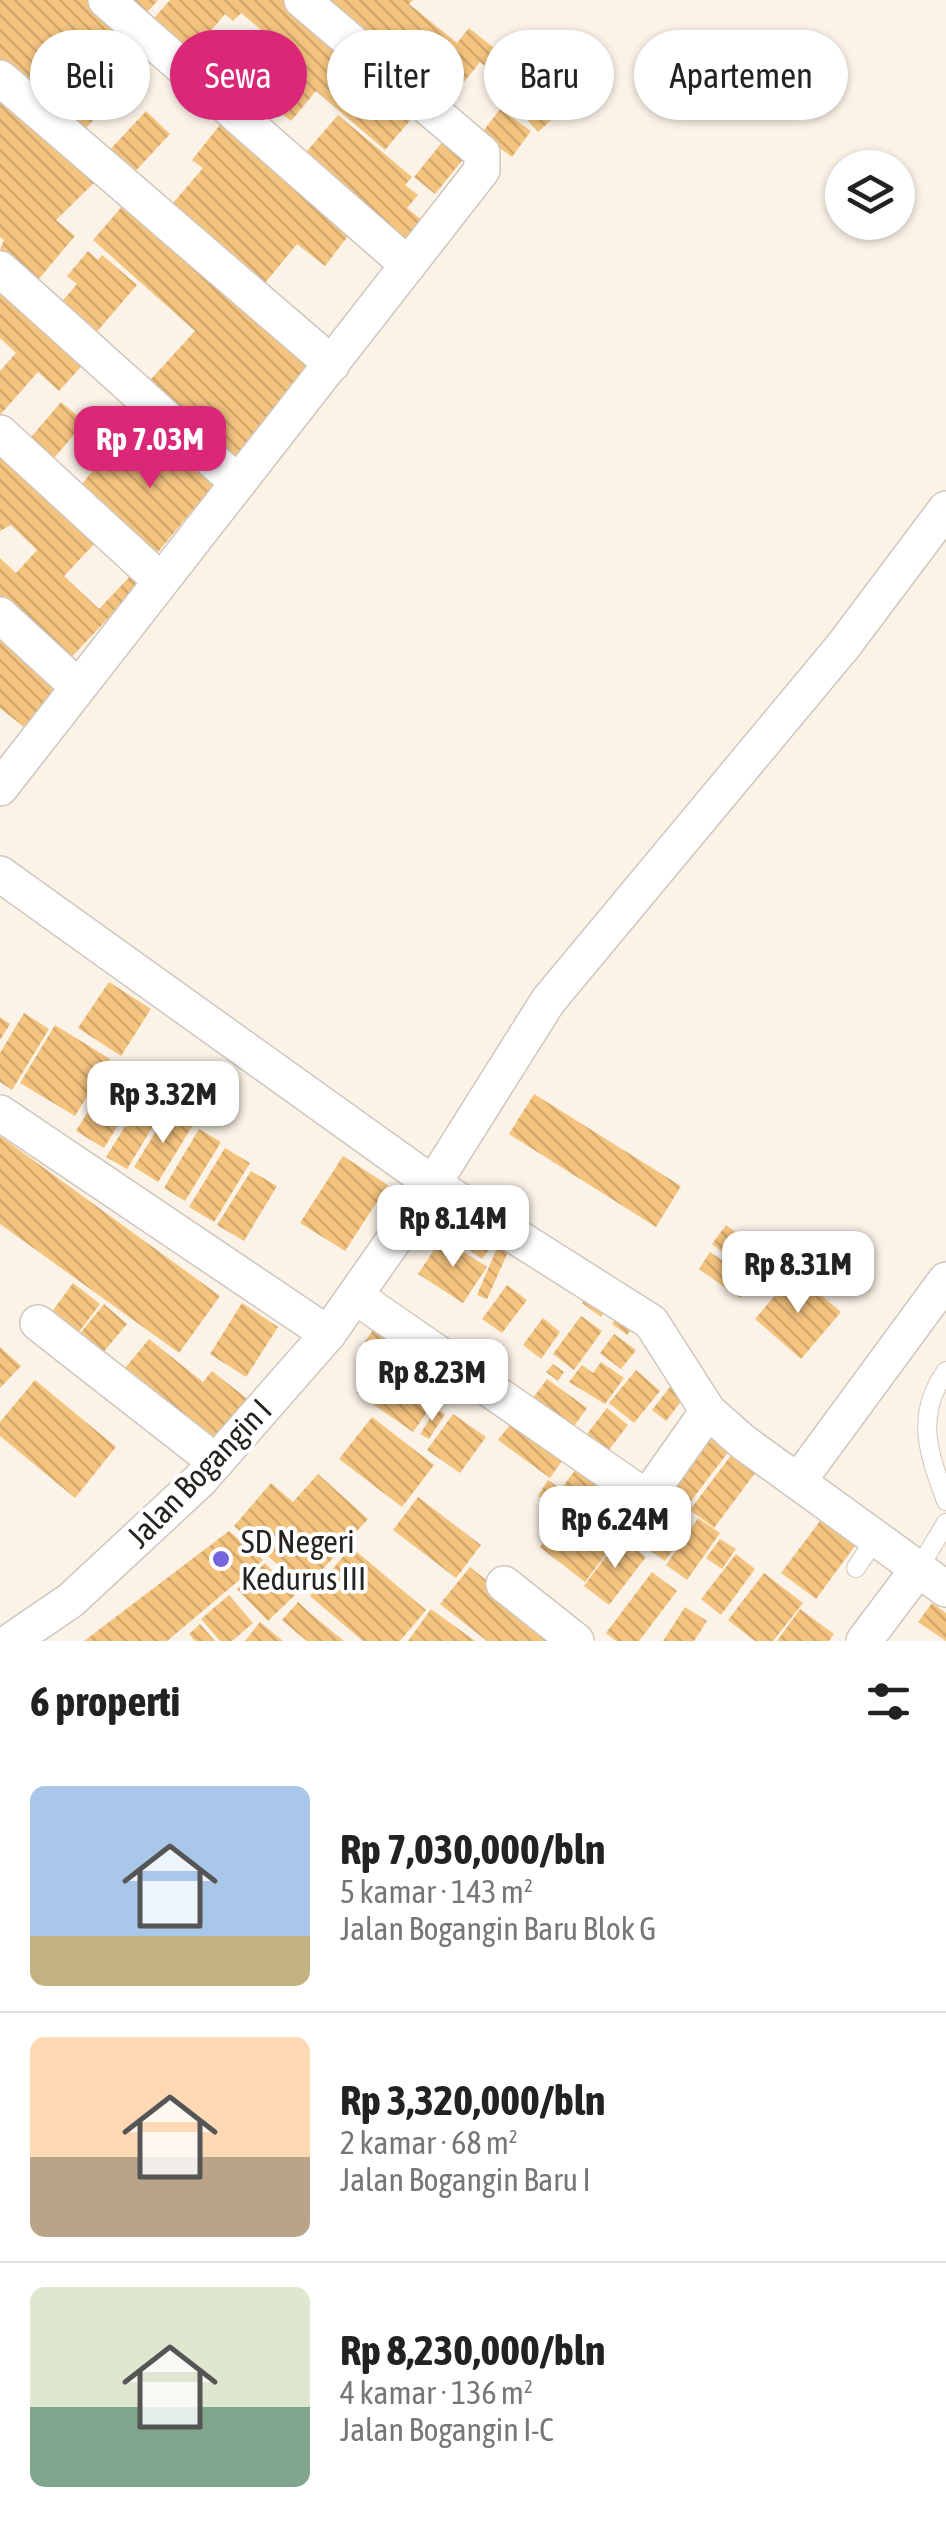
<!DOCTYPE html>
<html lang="id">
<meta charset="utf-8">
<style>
body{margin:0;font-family:"Asap Condensed",sans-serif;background:#f2f2f2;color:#222;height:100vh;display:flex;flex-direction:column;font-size:38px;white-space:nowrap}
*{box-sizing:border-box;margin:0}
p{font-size:32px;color:#767676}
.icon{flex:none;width:55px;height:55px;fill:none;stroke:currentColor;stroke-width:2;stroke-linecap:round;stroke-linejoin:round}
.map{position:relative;height:1641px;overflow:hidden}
.drawer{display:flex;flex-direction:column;background:#fff;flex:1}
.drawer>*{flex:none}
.banner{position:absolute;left:30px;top:30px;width:888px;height:90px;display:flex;gap:20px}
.controls{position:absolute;left:825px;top:150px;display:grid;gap:20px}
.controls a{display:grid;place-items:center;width:90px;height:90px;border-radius:50%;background:#fff;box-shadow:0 2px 8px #0004;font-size:50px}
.price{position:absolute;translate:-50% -85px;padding:0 22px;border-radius:20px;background:#fff;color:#222;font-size:32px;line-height:65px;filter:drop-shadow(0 2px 5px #0008)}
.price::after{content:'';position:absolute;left:50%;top:60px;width:30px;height:22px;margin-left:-15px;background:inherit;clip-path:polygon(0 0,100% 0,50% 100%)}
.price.current{background:#db2777;color:#fff}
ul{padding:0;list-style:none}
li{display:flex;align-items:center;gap:30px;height:250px;padding:0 30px}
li+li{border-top:2px solid #e0e0e0}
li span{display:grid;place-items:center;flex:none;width:280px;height:200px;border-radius:15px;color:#555}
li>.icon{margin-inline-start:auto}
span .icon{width:120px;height:120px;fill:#fffc;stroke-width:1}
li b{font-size:42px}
h2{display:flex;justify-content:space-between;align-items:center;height:120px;padding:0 30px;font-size:42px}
.pill{padding:0 35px;border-radius:45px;background:#fff;box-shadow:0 2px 8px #0004;font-size:35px;line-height:90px}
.pill.current{background:#db2777;color:#fff}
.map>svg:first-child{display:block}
.building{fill:url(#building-back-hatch)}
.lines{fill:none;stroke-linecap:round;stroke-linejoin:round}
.service-casing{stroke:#cfc7bd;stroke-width:20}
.minor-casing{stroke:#cfc7bd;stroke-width:38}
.service{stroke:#fff;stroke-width:18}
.minor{stroke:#fff;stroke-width:35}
.poi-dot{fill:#7665e0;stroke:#fff;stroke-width:4}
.labels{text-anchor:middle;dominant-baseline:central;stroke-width:8;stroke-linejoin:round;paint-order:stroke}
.street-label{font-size:32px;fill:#272420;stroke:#fff}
.poi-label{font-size:32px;fill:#272420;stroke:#fff;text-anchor:start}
</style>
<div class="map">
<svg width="946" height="1641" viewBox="0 0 946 1641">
<defs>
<pattern id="building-back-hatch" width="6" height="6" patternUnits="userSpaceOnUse" patternTransform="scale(2.5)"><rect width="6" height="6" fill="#f4c37e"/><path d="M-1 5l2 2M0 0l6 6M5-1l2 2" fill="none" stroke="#d1a76d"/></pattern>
</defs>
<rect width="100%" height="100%" fill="#fbf3e8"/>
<g class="building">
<path d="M0,0H95L153,49L84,131L0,61Z"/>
<path d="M119,0H158L141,19Z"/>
<path d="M170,0H287L418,111L385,150L316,91L291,121L276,109L262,125L242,108L256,91L246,83L271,53L276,57L283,48L241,13L233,21L225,14L193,52L154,18Z"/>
<path d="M326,0H413L409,4L457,43L469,28L504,56L492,71L480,62L444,107Z"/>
<path d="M529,80L559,113L538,132L508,98Z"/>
<path d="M0,96L96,181L56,220L75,236L37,281L0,250L4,240L0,237Z"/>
<path d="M500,109L531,131L512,157L481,134Z"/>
<path d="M146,111L170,134L129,178L105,155Z"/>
<path d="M338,115L412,177L405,185L418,195L407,208L424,222L402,250L301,158Z"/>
<path d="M223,121L355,227L325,266L297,244L261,288L168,209L203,168L192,160Z"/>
<path d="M448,135L469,152L435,194L414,177Z"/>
<path d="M125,203L313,372L229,469L141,390L195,331L93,240Z"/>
<path d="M88,251L98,260L102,255L137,285L94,335L59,305L77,284L67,276Z"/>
<path d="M0,286L89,358L59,391L38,372L0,415V371L16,353L0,338Z"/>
<path d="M61,402L85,422L49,464L26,443Z"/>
<path d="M175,438L220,477L158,552L78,489L114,443L148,470Z"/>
<path d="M0,452L96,542L64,576L99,609L135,571L144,580L67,662L0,598V558L16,573L37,550L11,525L0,531Z"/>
<path d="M0,636L64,687L29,731L0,708Z"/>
<path d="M109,982L151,1009L121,1056L78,1028Z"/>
<path d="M24,1013L49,1029L12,1090L0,1082V1053Z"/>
<path d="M0,1017L10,1024L0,1040Z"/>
<path d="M55,1025L110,1059L75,1116L20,1083Z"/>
<path d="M111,1074L139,1091L104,1148L76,1131Z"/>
<path d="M534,1094L681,1186L656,1227L509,1134Z"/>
<path d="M144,1096L164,1108L127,1169L106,1157Z"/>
<path d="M169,1110L193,1125L158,1182L134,1167Z"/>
<path d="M199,1129L221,1142L185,1201L164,1188Z"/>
<path d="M0,1136L220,1296L179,1353L0,1224Z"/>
<path d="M225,1148L250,1163L214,1222L189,1207Z"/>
<path d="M343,1156L388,1185L345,1251L300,1223Z"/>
<path d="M251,1171L277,1186L244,1241L217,1225Z"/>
<path d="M726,1225L772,1260L758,1279L712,1244Z"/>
<path d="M469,1226L493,1244L482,1259L457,1241Z"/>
<path d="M442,1238L487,1267L463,1303L418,1274Z"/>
<path d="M497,1248L508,1252L487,1299L477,1295Z"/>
<path d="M710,1252L752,1281L740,1298L699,1269Z"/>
<path d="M794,1273L841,1312L801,1359L755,1319Z"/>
<path d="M73,1283L100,1304L70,1344L43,1324Z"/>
<path d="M507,1285L527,1300L502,1333L482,1319Z"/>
<path d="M591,1291L610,1305L601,1317L582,1303Z"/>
<path d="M242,1303L278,1327L246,1377L210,1354Z"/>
<path d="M104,1304L127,1324L101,1355L78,1336Z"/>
<path d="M622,1311L637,1322L627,1335L612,1324Z"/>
<path d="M581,1316L602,1331L574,1370L553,1354Z"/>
<path d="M381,1318L399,1331L380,1358L362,1346Z"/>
<path d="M543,1318L560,1332L541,1359L523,1345Z"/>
<path d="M400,1332L458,1372L440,1399L381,1359Z"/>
<path d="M614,1334L636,1350L621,1369L600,1353Z"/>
<path d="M149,1339L203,1382L212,1371L250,1401L215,1447L121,1373Z"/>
<path d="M0,1347L21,1366L0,1388Z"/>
<path d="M601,1362L624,1378L605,1404L569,1382L582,1365L593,1373Z"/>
<path d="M553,1364L564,1372L558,1381L546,1372Z"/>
<path d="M376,1366L432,1405L413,1432L357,1393Z"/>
<path d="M636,1370L660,1391L634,1423L609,1403Z"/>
<path d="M547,1379L587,1408L570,1432L530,1402Z"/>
<path d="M35,1380L116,1447L75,1498L0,1436V1422Z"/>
<path d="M673,1383L687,1394L666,1421L652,1410Z"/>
<path d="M607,1408L628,1425L605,1455L583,1439Z"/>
<path d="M436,1409L445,1414L429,1439L420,1434Z"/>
<path d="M453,1414L486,1437L460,1473L427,1450Z"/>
<path d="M372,1417L434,1465L402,1507L339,1459Z"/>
<path d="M513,1421L564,1458L550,1478L498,1440Z"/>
<path d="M707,1421L735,1443L691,1501L663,1480Z"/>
<path d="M741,1442L765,1460L714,1528L690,1510Z"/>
<path d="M582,1461L605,1479L585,1506L565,1491L554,1507L538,1496L548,1480L561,1489Z"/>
<path d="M318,1474L368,1519L305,1589L234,1526L271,1483L293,1502Z"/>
<path d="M611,1481L624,1492L614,1505L600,1495Z"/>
<path d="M628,1495L649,1510L641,1520L621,1505Z"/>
<path d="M595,1496L613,1510L603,1523L585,1509Z"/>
<path d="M418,1497L481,1545L456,1578L393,1530Z"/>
<path d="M658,1504L689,1527L665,1561L634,1539Z"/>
<path d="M573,1505L597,1522L591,1531L611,1547L585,1582L540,1547Z"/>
<path d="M823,1517L857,1543L816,1599L781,1573Z"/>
<path d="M698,1518L720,1533L687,1580L666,1565Z"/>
<path d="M229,1531L263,1560L167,1641H84Z"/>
<path d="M620,1537L646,1557L609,1605L584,1586Z"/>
<path d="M720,1539L736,1549L722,1569L706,1558Z"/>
<path d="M351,1547L426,1610L400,1641H363L310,1596Z"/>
<path d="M736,1554L755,1569L721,1615L701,1599Z"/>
<path d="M265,1563L295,1595L268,1621L237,1589Z"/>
<path d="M470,1567L561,1641H487L440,1604Z"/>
<path d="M652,1572L677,1591L639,1641H616L606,1633Z"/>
<path d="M764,1573L803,1603L773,1641H755L728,1620Z"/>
<path d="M229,1595L253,1623L232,1641H220L201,1619Z"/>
<path d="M298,1602L311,1614L344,1641H307L296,1632L282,1620Z"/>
<path d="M932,1603L946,1613V1641L918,1622Z"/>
<path d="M685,1607L707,1621L694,1641H663Z"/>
<path d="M431,1609L475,1641H408Z"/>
<path d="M800,1609L834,1634L829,1641H777Z"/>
<path d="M260,1622L283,1641H245Z"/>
<path d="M200,1624L215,1641H195L189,1634Z"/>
</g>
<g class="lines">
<g class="service-casing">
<g id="service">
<path d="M946,1371C914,1416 929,1454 946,1501"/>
<path d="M856,1568L876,1538"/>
<path d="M919,1568L946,1523"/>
</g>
</g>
<g class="minor-casing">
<g id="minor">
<path d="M106,0L408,265"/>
<path d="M0,78L332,364"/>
<path d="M0,269L238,483"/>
<path d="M0,433L160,580"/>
<path d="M0,615L77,686"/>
<path d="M0,788L482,170V153L302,0"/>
<path d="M0,874L433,1184L651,1322L708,1411L743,1442L946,1589"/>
<path d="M0,1113L328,1334"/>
<path d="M358,1298L641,1494L653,1489L708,1411"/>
<path d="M38,1323L216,1462"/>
<path d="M799,1480L946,1280"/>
<path d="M504,1584L576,1641"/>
<path d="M11,1641L71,1600L200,1480L328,1334L433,1184L548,1001L844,645L946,509"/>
<path d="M864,1641L919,1568"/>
</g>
</g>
<use href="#service" class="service"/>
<use href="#minor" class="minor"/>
</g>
<circle class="poi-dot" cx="221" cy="1559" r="10"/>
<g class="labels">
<g class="street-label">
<text transform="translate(199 1473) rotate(-46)">Jalan Bogangin I</text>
</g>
<g class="poi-label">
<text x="241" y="1541">SD Negeri<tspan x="241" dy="37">Kedurus III</tspan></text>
</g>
</g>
</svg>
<div class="controls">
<a><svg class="icon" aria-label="layers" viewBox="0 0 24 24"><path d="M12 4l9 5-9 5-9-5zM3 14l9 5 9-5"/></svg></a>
</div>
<b class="price current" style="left:150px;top:491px">Rp 7.03M</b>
<b class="price" style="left:163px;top:1146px">Rp 3.32M</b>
<b class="price" style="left:453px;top:1270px">Rp 8.14M</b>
<b class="price" style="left:798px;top:1316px">Rp 8.31M</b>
<b class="price" style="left:432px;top:1424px">Rp 8.23M</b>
<b class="price" style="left:615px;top:1571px">Rp 6.24M</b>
<div class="banner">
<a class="pill">Beli</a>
<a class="pill current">Sewa</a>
<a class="pill">Filter</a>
<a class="pill">Baru</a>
<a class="pill">Apartemen</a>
</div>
</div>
<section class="drawer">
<h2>6 properti<svg class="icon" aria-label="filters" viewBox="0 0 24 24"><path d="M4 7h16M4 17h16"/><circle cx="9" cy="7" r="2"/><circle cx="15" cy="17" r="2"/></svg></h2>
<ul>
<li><span style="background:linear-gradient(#a9c7e8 75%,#c2b280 0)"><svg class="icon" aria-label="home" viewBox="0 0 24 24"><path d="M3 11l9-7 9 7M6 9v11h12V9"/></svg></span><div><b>Rp 7,030,000/bln</b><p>5 kamar · 143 m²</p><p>Jalan Bogangin Baru Blok G</p></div></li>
<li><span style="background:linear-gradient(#ffd9b3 60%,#b9a48a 0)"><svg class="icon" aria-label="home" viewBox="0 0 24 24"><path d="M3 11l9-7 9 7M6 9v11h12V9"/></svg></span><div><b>Rp 3,320,000/bln</b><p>2 kamar · 68 m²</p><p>Jalan Bogangin Baru I</p></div></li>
<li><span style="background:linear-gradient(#dfe7d0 60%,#7fa58c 0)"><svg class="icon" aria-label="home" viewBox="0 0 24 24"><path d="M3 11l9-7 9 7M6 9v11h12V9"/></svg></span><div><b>Rp 8,230,000/bln</b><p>4 kamar · 136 m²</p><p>Jalan Bogangin I-C</p></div></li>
</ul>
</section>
